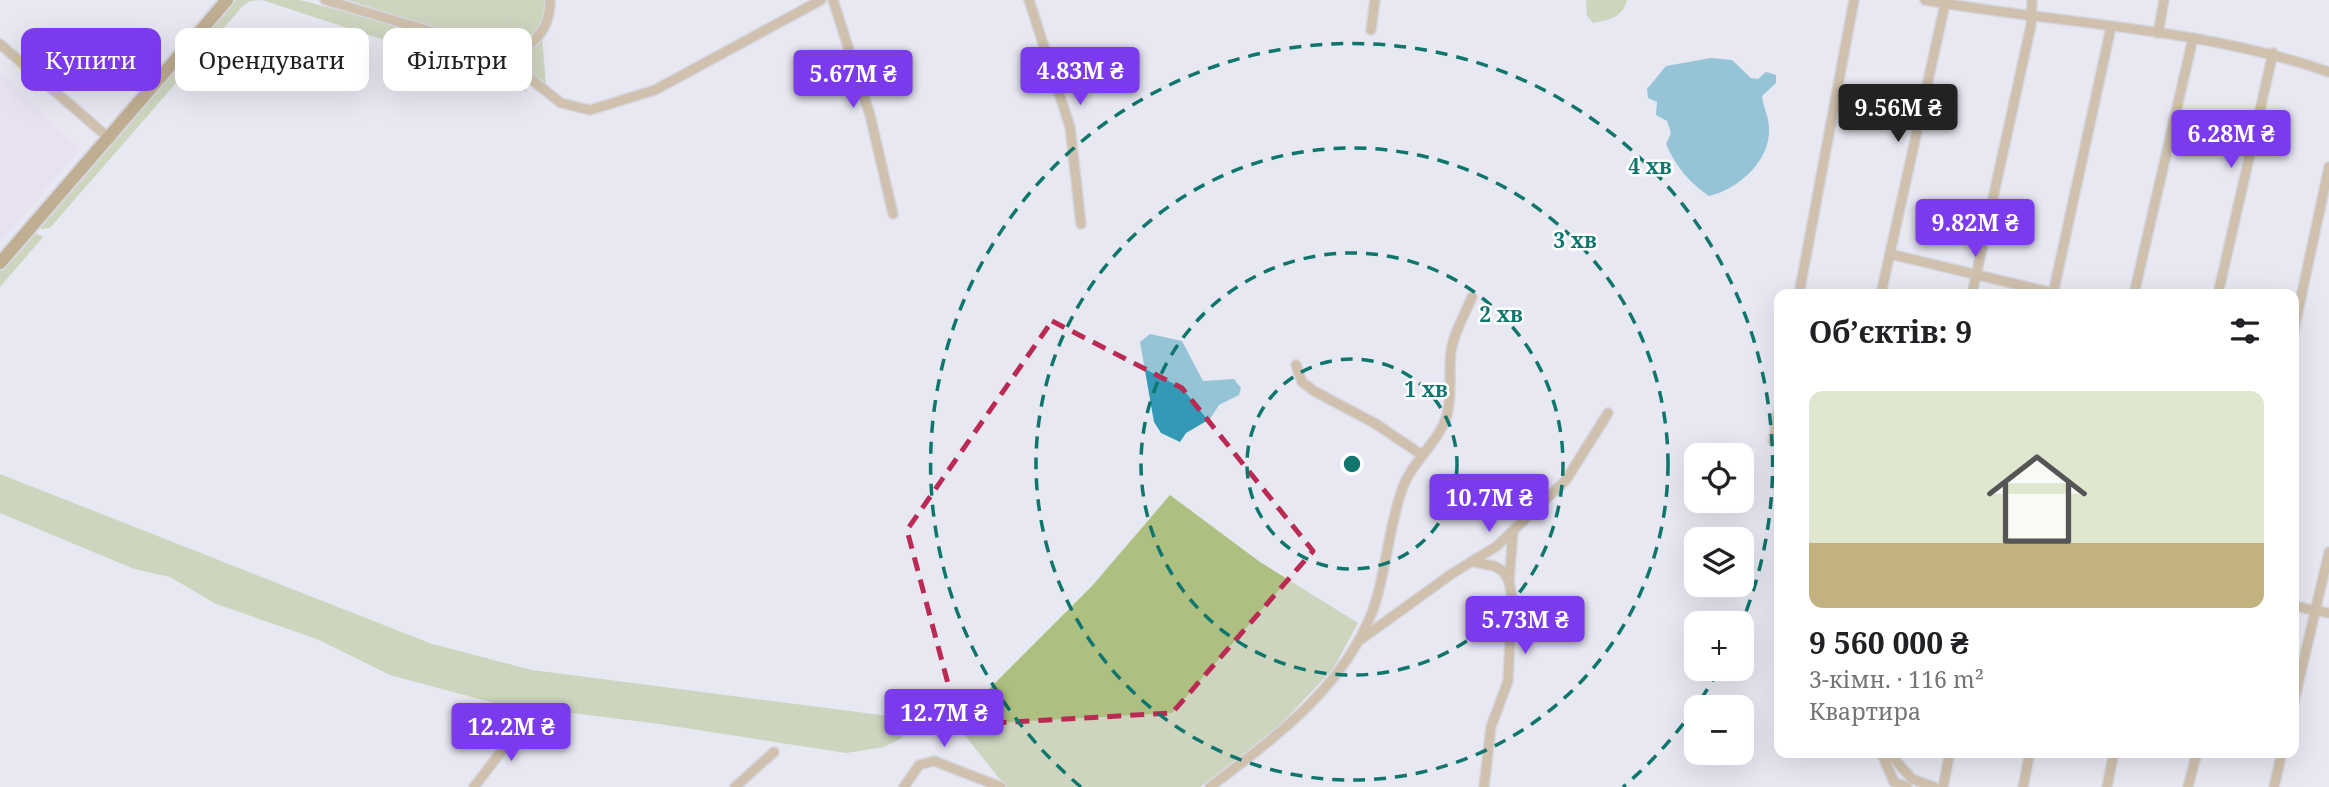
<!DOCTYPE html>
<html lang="uk">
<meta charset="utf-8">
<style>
body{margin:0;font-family:"Noto Serif",serif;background:#f6f6f6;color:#202124;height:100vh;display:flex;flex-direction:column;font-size:26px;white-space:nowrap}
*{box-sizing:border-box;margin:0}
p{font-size:23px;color:#757577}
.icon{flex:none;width:38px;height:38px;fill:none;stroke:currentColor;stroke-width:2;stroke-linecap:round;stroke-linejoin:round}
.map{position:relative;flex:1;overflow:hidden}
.panel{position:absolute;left:1774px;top:289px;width:525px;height:469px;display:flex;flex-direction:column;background:#fff;border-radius:14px;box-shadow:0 7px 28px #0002}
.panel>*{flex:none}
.guide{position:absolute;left:21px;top:28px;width:665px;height:63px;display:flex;gap:14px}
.tools{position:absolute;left:1684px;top:443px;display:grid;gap:14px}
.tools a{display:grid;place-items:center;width:70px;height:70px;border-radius:14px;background:#fff;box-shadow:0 7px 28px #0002;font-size:35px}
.price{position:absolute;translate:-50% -60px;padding:0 16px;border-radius:7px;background:#7c3aed;color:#fff;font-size:23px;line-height:46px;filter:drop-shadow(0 2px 4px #0008)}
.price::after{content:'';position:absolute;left:50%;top:42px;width:21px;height:16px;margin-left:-10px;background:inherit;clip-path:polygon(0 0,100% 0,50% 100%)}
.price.selected{background:#222;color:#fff}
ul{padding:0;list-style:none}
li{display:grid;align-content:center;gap:14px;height:371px;padding:0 35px}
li+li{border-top:2px solid #e0e0e0}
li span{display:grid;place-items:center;height:217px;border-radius:14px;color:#555}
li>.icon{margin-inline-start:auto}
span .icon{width:126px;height:126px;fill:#fffc;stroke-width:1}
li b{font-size:30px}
h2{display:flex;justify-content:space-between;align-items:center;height:84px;padding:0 35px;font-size:30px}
.pill{padding:0 24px;border-radius:14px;background:#fff;box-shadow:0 7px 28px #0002;font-size:24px;line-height:63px}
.pill.selected{background:#7c3aed;color:#fff}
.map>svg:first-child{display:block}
.industrial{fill:#e6d9ed}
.green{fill:#adbf81}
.water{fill:#3399b7}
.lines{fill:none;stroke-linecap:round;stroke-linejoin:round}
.street-casing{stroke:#c2c2cb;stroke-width:12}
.secondary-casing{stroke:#c2c2cb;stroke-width:16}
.street{stroke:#b19259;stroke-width:9}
.secondary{stroke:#8e691c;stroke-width:12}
.marked{fill:none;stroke:#ba2a53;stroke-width:5;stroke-dasharray:14 9;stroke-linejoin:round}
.ring{fill:none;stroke:#0f766e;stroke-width:3.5;stroke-dasharray:12 9}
.centre{fill:#0f766e;stroke:#fff;stroke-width:3.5}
.ring-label{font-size:21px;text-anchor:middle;font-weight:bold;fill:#0f766e;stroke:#fff;stroke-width:5;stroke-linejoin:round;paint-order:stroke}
</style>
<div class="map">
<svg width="2329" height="787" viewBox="0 0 2329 787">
<rect width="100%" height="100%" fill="#e7e8f2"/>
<path class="industrial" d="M0,72L80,149L0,242Z"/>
<g class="green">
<path d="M236,0H261L250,1L242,7L50,228L40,229Z"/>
<path d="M262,0H300L383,22L496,64L522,83L527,92L503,79Z"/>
<path d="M348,0H546C544,26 528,47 501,48Z"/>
<path d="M1586,0H1627C1623,17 1609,20 1593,23L1587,16Z"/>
<path d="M542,37L546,86L510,58L527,51Z"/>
<path d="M35,233L43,237L0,287V271Z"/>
<path d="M0,474L432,644L532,670L912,719L900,739L884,747L846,753L660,724L498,704L390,675L317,639L216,604L170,577L134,569L0,513Z"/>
<path d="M1170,495L1260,562L1358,623L1333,669L1276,729L1200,787H1006L955,723L1092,586Z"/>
</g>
<g class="water">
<path d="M1711,58L1732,60L1751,78L1758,79L1766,72L1776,75V83L1762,96C1763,107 1769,117 1769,128C1771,161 1737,190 1709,196C1689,182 1676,167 1666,144L1671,133L1667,121L1656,115L1657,102L1648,98L1647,89L1666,66Z"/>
<path d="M1150,334L1182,341L1203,381L1234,379L1241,388L1239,395L1219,405L1210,419L1186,433L1180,442L1161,433L1154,422L1140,342Z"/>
</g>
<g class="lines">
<g class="street-casing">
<g id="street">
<path d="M325,0L494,50L561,103L590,110L655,90L821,0"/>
<path d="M833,0L870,115L893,214"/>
<path d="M1029,0L1070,127L1081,224"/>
<path d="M1925,0C2059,24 2199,27 2329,72"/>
<path d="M1371,30L1375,0"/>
<path d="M2158,33L2164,0"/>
<path d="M0,44L110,139"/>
<path d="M499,51C529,57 551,29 550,0"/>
<path d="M1890,254L2053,293"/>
<path d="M1799,294L1854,0"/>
<path d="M1881,294L1945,4"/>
<path d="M1972,294L2031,25L2032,0"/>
<path d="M2053,294L2111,27"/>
<path d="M2134,294L2193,38"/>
<path d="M2218,294L2273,53"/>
<path d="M2294,330L2329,167"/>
<path d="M1296,365L1302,382L1314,391L1376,424L1422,455"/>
<path d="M1780,402L1773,441L1780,443"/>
<path d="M1474,562L1494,566L1503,571L1509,581L1512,598L1508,681L1491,727L1484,787"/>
<path d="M1509,581L1513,532"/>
<path d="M2294,606L2329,613"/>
<path d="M1360,640L1453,573L1497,546L1566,480L1608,413"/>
<path d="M2294,702L2329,552"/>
<path d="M1881,752L1894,782L1907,787"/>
<path d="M1888,752L1912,779L1934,787"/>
<path d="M474,787L524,722"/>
<path d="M735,787L774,752"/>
<path d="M904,787L919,765L934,761L1001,787"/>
<path d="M1210,787C1274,738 1343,689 1373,610C1387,570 1388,527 1403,487C1413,460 1439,442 1447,415C1453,393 1448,373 1451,352C1453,334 1465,314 1472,297"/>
<path d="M1943,787L1950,752"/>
<path d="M2023,787L2030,752"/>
<path d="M2107,787L2114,752"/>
<path d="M2188,787L2197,752"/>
<path d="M2274,787L2282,752"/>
</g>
</g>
<g class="secondary-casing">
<path id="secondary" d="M0,263L227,0"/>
</g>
<use href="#street" class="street"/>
<use href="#secondary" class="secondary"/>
</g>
<path d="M0 0H2329V787H0ZM1052,321L1182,388L1313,551L1172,713L959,725L907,530Z" fill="#e7e8f2" fill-opacity=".55" fill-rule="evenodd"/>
<path class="marked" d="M1052,321L1182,388L1313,551L1172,713L959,725L907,530Z"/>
<g class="ring">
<circle cx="1352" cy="464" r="105"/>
<circle cx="1352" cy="464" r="211"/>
<circle cx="1352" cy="464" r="316"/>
<path d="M1718 671A421 421 0 0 1 1623 787M1081 787A421 421 0 1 1 1742 622"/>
</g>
<circle cx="1352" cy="464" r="10" class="centre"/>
<g class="ring-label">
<text x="1650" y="174">4 хв</text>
<text x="1575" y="248">3 хв</text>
<text x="1501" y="322">2 хв</text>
<text x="1426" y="397">1 хв</text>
</g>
</svg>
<div class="tools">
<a><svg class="icon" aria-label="locate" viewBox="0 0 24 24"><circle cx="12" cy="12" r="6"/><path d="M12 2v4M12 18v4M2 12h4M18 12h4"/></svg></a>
<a><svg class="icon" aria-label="layers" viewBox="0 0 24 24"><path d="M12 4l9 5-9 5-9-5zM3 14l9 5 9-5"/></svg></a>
<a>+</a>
<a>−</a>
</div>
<b class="price" style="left:1080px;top:107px">4.83M ₴</b>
<b class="price" style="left:853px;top:110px">5.67M ₴</b>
<b class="price selected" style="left:1898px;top:144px">9.56M ₴</b>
<b class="price" style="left:2231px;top:170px">6.28M ₴</b>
<b class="price" style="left:1975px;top:259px">9.82M ₴</b>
<b class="price" style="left:1489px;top:534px">10.7M ₴</b>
<b class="price" style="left:1525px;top:656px">5.73M ₴</b>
<b class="price" style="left:944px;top:749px">12.7M ₴</b>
<b class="price" style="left:511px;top:763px">12.2M ₴</b>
<div class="guide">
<a class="pill selected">Купити</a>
<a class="pill">Орендувати</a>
<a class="pill">Фільтри</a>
</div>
<section class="panel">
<h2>Об’єктів: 9<svg class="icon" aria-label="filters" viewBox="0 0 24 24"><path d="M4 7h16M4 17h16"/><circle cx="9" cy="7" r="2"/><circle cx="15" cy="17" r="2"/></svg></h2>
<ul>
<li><span style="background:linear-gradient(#dfe7d0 70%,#c2b280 0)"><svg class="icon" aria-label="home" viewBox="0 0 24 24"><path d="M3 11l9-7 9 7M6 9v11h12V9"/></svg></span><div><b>9 560 000 ₴</b><p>3-кімн. · 116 m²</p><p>Квартира</p></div></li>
</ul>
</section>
</div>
